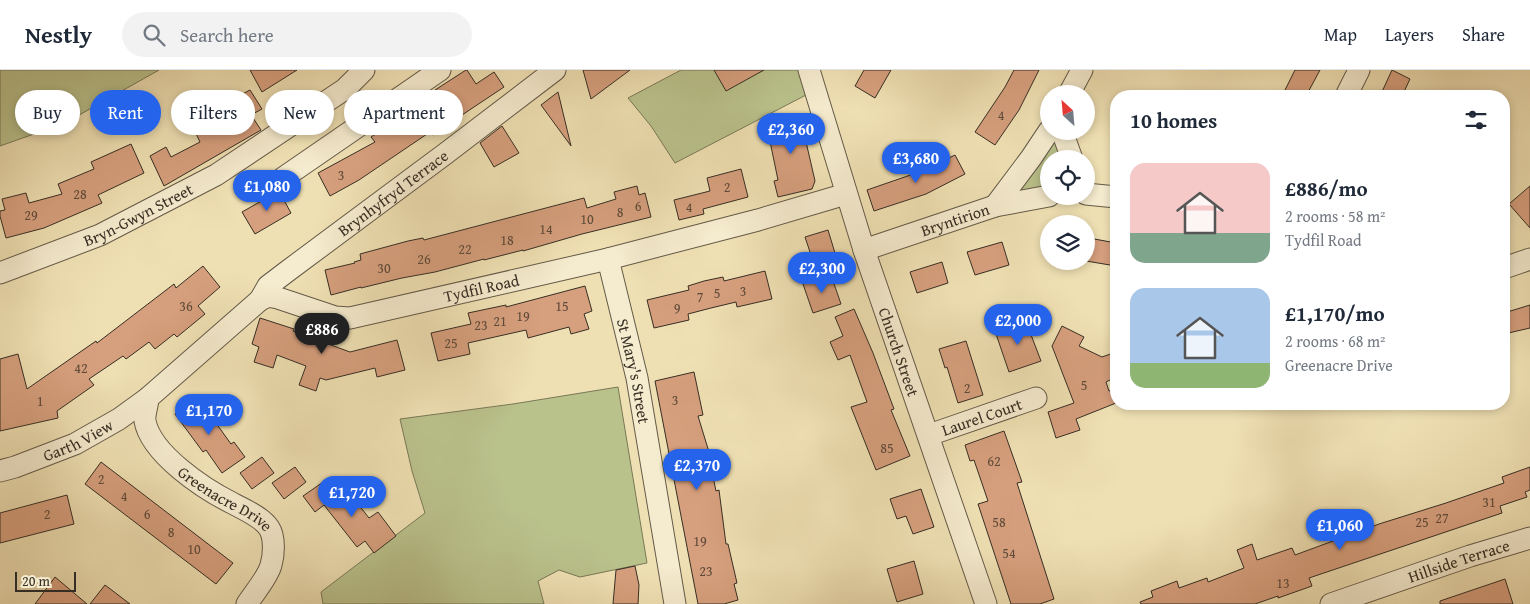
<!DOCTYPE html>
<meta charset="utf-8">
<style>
body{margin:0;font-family:"Gentium Book Plus",serif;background:#f2f2f3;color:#1f2937;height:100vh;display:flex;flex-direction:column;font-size:19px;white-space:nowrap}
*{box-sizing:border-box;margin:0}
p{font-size:16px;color:#747a83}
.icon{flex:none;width:28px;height:28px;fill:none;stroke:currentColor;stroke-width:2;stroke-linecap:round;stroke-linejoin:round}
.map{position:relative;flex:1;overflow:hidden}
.panel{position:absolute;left:1110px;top:20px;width:400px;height:320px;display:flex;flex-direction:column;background:#fff;border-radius:20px;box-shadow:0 2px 8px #0003}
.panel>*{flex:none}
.banner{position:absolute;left:15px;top:20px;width:475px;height:45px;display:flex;gap:10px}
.needle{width:32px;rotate:334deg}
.controls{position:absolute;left:1040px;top:15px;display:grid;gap:10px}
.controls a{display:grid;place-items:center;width:55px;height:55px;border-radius:50%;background:#fff;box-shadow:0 2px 8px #0003;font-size:25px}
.scale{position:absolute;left:15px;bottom:12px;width:61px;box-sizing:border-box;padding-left:5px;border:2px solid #362e24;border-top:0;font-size:14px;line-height:18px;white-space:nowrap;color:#362e24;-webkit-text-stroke:4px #f5ebce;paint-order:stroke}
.price{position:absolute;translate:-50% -42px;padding:0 11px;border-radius:18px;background:#2563eb;color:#fff;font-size:16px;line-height:32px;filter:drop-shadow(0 1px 2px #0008)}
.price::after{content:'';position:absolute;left:50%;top:30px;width:15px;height:11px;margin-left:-8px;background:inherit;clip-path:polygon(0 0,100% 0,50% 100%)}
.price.active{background:#222;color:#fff}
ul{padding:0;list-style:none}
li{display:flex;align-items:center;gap:15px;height:125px;padding:0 20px}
li span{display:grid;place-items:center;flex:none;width:140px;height:100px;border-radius:15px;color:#555}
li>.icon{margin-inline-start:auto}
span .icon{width:60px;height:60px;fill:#fffc;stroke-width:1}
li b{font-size:21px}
h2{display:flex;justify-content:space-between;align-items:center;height:60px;padding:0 20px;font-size:21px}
.chip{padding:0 18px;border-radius:22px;background:#fff;box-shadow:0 2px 8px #0003;font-size:18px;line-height:45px}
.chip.active{background:#2563eb;color:#fff}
header{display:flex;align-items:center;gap:30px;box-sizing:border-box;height:70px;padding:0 25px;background:#fff;border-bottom:1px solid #e0e1e3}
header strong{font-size:24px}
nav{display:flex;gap:28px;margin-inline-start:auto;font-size:18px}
.search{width:350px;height:45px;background:#f2f2f3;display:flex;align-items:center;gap:12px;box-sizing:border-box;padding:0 18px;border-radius:28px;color:#747a83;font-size:19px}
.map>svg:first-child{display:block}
.green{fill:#bac28c;stroke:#787858}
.building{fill:#d69f7d;stroke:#362e24}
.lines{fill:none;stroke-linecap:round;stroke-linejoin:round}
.minor-casing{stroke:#645a48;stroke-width:23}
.minor{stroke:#f5ebce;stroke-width:21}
.labels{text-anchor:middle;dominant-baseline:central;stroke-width:4;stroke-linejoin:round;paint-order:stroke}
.number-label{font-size:14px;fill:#5e4a3a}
.street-label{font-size:16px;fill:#362e24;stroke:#f5ebce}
</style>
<header>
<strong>Nestly</strong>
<div class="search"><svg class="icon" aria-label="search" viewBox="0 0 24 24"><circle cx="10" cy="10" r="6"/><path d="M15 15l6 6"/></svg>Search here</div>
<nav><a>Map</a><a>Layers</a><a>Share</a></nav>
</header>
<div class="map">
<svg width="1530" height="534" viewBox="0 0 1530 534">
<rect width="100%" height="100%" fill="#efe0b3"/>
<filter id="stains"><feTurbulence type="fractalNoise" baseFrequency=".004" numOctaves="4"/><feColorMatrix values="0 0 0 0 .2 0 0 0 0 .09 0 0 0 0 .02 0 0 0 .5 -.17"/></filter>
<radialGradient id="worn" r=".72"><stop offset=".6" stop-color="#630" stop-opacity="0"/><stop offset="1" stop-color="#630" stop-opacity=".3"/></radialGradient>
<g class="green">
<path d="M0,0H159L65,53L0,76Z"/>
<path d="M681,0H800L806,25L675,93L651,56L628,28Z"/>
<path d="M1049,61L1072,89H1049V126L995,136Z"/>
<path d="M618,317L647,493L580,507L559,500L538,511L544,534H323L321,522L425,443L412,401L400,349L513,334Z"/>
</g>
<g class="building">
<path d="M250,0H297L262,22Z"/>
<path d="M466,0H467L476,14L494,2L504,17L432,65L430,62L359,110L330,126L318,103L375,72L371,67L437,23L435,20Z"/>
<path d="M583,0H630L591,29Z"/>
<path d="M714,0H764L726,21Z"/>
<path d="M864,0H891L875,28L855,16Z"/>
<path d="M1014,0H1039L1019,40L995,75L975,62L1005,17Z"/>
<path d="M1295,0H1320L1306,26H1282Z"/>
<path d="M1392,0L1410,9L1402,26H1380Z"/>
<path d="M250,20L262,39L251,45L261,60L164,116L150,86L166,77L171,87L200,72L192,55L223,38L222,35Z"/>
<path d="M558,22L571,76L541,35Z"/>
<path d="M804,44L807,62L804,63L815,111L812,119L778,127L774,111L778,110L766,52Z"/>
<path d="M502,56L519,83L494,97L480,73Z"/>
<path d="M131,74L144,103L98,125L102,133L44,158L6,168L0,146V141L5,140L2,129L26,123L29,133L62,124L58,114L94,99L91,92Z"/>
<path d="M955,85L965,104L926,124L874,141L867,120L922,101Z"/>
<path d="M741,99L748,127L703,139L704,144L679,150L674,130L710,121L707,108Z"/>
<path d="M637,116L639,125L645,123L651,147L582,164L523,181V180L484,190V189L435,202L402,208L361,218V217L331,225L325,200L355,193L354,192L361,190L360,184L408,171L423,168L424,170L584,128L587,138L616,129L614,122Z"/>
<path d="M1530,116V158L1509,134Z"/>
<path d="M279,121L291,143L255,164L242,142Z"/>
<path d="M828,160L838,193L816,200L805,167Z"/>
<path d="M1089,168L1116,173V196L1086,191Z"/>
<path d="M1002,172L1009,195L975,205L967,182Z"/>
<path d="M942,192L948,213L917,223L910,202Z"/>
<path d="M203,196L220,217L198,236L205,244L177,267L174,264L155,279L149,272L126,289L123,286L89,309L94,315L57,341L58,348L0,361V289L18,284L27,319L96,271L97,273L174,214L176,218Z"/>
<path d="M765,201L772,229L737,237L736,232L711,238L688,244L689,250L654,258L647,230L689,220L688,216L704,211L723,207L724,211Z"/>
<path d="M831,205L841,234L813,243L803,214Z"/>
<path d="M585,216L592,241L584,244L589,259L571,264L569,257L528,268L526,260L468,273L470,284L438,291L431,263L471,254L468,243L506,235V237Z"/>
<path d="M1530,235V258L1504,264V243Z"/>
<path d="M854,239L873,283L894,339L891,340L910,386L876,400L851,337L867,332L850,285L838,290L830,272L843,266L835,247Z"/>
<path d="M260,248L294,259L293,261L350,282L397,270L405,300L377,307L375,298L326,310L320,308L316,321L299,315L306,296L277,285L273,298L254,292L259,277L252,274Z"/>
<path d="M1025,249L1041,291L1009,302L995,261Z"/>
<path d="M1062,256L1084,267L1079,276L1102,287L1116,282V307L1106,312L1109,321L1116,319V333L1076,349L1080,360L1056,368L1048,342L1074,333L1052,276Z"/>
<path d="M966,271L983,325L958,333L947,297L945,298L939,279Z"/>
<path d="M694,302L703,345L698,346L709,382L708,383L716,421L719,420L726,474H728L737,513L734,514L738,530L724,534H698L655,311Z"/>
<path d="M198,328L231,374L234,372L245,387L222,403L206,380L203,382L175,344Z"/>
<path d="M1004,361L1022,412L1017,413L1054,529L1040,534H1011L978,434L988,431L974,390L970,391L965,375Z"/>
<path d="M262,387L274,403L252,419L240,403Z"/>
<path d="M101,392L233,493L216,514L85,414Z"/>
<path d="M295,397L306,412L284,429L272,413Z"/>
<path d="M1530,397V420L1525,422L1527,427L1500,436L1502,443L1309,508L1312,516L1278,528V526L1255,534H1141L1140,532L1153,527L1151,521L1177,511L1179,518L1207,508L1208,512L1244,498L1237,480L1252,474L1257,490L1292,478L1295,485L1379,454L1446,433L1504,413L1502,407Z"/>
<path d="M326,410L342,433L351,425L369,448L378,442L396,466L374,483L365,471L357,477L324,435L315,442L303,426Z"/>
<path d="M921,419L934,457L913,464L906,446L897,449L890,429Z"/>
<path d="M67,425L74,454L0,473V443Z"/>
<path d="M914,491L923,524L897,532L887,499Z"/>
<path d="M635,496L639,515L638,534H613L616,500Z"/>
<path d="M55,507L87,534H35Z"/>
<path d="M1505,509L1513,534H1440V531Z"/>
<path d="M105,515L130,534H90Z"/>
</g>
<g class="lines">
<g class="minor-casing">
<g id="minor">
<path id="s1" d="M809,0L864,180L986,534"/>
<path d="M1069,24L1082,0"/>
<path d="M1346,26L1359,0"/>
<path d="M1062,61L1072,89"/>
<path d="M283,108L440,0"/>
<path d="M1086,124L1116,127"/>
<path d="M995,136L1031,88L1049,61"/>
<path id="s2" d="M864,180L995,136L1049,126"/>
<path id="s3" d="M608,189L637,308L675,534"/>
<path d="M1504,198L1530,189"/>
<path id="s4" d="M0,203L100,165L216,105L345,19L364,0"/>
<path id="s5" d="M260,230L268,216L289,200L445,84L555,0"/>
<path id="s6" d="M148,328C148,335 144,344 145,351C151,384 204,419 232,433C243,439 262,447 269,458C275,467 274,485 271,495C268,507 254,523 247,534"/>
<path id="s7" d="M929,365L1036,328"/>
<path id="s8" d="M0,401L15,397L75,374L119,349L148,328L260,230L268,226L278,228L335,247L350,248L608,189L758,150L846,124"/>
<path id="s9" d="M1331,534L1470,486L1530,468"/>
</g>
</g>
<use href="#minor" class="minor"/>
</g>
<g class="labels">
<g class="number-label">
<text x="1001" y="45">4</text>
<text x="341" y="105">3</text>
<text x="727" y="117">2</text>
<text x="80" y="124">28</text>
<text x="638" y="136">6</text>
<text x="689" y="137">4</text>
<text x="620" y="142">8</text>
<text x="31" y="145">29</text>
<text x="587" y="149">10</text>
<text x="546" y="159">14</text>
<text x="507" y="170">18</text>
<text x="465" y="179">22</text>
<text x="424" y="189">26</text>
<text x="384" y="198">30</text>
<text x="743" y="221">3</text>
<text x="717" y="223">5</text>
<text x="700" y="227">7</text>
<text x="186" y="236">36</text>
<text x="562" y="236">15</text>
<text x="677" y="238">9</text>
<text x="523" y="246">19</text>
<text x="500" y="251">21</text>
<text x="481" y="255">23</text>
<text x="451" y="273">25</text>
<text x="81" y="298">42</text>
<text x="1084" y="315">5</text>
<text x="967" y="318">2</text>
<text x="675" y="330">3</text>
<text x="40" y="331">1</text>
<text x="887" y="378">85</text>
<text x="994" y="391">62</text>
<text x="101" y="409">2</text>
<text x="124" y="426">4</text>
<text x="1489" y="432">31</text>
<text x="47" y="444">2</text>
<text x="147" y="444">6</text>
<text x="1442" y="448">27</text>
<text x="999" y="452">58</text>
<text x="1422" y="452">25</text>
<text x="171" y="462">8</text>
<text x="700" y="471">19</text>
<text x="194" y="479">10</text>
<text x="1009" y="483">54</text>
<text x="706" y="501">23</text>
<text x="1283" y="513">13</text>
</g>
<g class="street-label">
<text stroke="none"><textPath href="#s5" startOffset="172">Brynhyfryd Terrace</textPath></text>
<text stroke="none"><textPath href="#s4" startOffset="150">Bryn-Gwyn Street</textPath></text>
<text stroke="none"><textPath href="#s2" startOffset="96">Bryntirion</textPath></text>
<text stroke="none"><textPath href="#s8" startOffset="544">Tydfil Road</textPath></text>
<text stroke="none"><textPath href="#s1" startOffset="296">Church Street</textPath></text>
<text stroke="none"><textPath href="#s3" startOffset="115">St Mary's Street</textPath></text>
<text stroke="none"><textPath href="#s7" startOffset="56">Laurel Court</textPath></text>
<text stroke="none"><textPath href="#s8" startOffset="84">Garth View</textPath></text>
<text stroke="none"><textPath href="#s6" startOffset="138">Greenacre Drive</textPath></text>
<text stroke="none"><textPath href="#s9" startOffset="135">Hillside Terrace</textPath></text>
</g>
</g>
<rect width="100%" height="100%" filter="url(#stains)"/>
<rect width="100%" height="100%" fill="url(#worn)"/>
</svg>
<div class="controls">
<a><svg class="needle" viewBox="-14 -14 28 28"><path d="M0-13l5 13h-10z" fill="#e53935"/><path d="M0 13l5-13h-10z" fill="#747a83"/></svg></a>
<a><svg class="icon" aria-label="locate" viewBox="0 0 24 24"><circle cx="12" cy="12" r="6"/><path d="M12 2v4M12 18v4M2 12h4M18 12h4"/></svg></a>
<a><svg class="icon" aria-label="layers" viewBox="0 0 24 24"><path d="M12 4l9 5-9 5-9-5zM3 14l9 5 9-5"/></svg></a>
</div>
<div class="scale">20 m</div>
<b class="price" style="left:791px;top:85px">£2,360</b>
<b class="price" style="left:916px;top:114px">£3,680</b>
<b class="price" style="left:267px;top:142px">£1,080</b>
<b class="price" style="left:822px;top:224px">£2,300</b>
<b class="price" style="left:1018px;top:276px">£2,000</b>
<b class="price active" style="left:322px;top:285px">£886</b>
<b class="price" style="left:209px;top:366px">£1,170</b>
<b class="price" style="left:697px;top:421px">£2,370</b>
<b class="price" style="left:352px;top:448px">£1,720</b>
<b class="price" style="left:1340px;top:481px">£1,060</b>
<div class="banner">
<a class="chip">Buy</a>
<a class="chip active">Rent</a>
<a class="chip">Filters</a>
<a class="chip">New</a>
<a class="chip">Apartment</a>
</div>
<section class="panel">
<h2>10 homes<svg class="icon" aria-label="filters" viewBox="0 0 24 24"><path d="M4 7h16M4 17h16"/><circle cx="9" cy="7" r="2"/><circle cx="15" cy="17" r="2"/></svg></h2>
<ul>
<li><span style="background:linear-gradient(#f6c9c9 70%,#7fa58c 0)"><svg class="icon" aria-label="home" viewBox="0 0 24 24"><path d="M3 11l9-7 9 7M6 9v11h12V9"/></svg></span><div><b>£886/mo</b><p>2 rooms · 58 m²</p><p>Tydfil Road</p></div></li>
<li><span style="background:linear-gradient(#a9c7e8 75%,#8fb573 0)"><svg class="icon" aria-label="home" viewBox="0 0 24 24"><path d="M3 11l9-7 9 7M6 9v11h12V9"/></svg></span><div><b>£1,170/mo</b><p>2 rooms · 68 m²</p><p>Greenacre Drive</p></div></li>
</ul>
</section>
</div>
